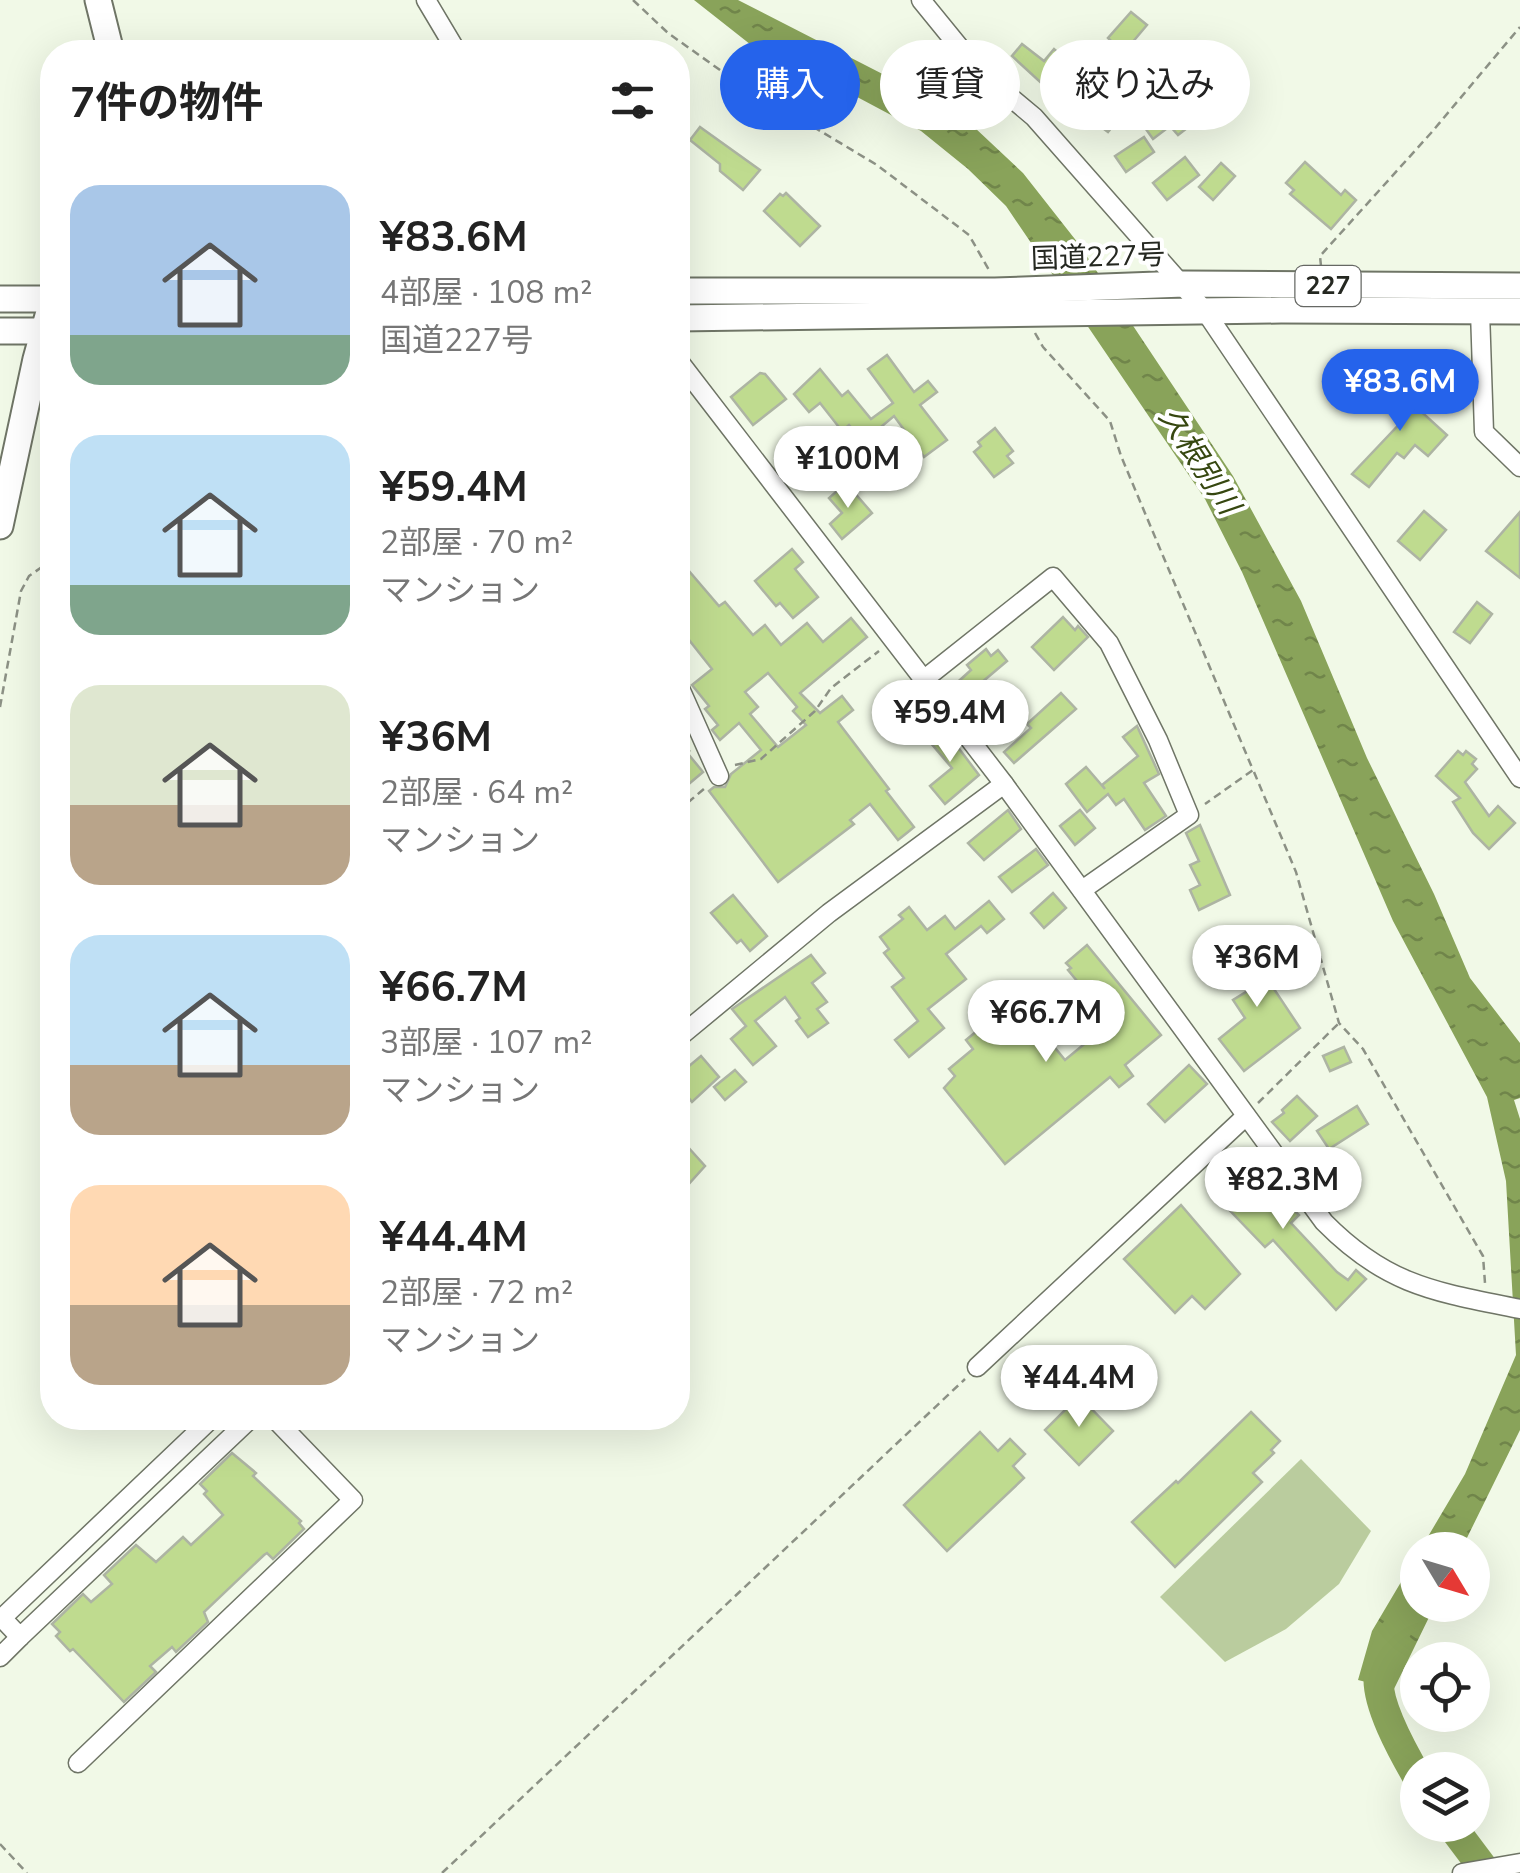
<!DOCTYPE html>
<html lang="ja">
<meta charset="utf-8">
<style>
body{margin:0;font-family:"Nunito Sans","Noto Sans JP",sans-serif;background:#f2f2f2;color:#222;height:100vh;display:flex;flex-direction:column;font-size:38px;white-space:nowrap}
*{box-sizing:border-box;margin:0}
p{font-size:32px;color:#767676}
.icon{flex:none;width:55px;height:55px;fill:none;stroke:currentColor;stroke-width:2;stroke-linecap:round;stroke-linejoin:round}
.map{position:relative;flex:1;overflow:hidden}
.details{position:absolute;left:40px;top:40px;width:650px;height:1390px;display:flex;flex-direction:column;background:#fff;border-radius:40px;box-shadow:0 10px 40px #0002}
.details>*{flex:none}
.guide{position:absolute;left:720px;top:40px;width:650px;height:90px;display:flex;gap:20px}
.needle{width:65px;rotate:128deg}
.tools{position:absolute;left:1400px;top:1532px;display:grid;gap:20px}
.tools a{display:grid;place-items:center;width:90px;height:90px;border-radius:50%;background:#fff;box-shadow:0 10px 40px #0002;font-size:50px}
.price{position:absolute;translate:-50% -85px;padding:0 22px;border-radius:35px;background:#fff;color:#222;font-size:32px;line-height:65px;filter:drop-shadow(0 2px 5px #0008)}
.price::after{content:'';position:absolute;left:50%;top:60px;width:30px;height:22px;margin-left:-15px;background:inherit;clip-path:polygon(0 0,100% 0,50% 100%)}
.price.selected{background:#2563eb;color:#fff}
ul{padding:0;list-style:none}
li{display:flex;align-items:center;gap:30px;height:250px;padding:0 30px}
li span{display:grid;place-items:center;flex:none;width:280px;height:200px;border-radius:30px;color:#555}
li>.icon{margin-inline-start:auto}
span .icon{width:120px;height:120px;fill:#fffc;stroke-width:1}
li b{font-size:42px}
h2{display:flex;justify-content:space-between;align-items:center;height:120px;padding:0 30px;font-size:42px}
.pill{padding:0 35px;border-radius:45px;background:#fff;box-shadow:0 10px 40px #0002;font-size:35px;line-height:90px}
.pill.selected{background:#2563eb;color:#fff}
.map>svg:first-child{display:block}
.park{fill:#bacc9e}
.water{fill:url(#water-ripples)}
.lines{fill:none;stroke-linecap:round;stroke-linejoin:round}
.river{stroke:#89a35a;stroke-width:30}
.building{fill:#bfdb8f;stroke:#adb4a3;stroke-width:2.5;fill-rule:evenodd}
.minor-casing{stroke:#6f7566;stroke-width:21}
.highway-casing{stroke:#6f7566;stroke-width:29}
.path{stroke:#8c9185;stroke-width:2.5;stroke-dasharray:8 5;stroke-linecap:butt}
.minor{stroke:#fff;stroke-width:18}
.highway{stroke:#fff;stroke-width:25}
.labels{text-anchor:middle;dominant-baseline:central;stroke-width:8;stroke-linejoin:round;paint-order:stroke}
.shield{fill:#fff;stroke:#666864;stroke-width:2.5}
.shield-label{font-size:25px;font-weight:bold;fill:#252821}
.street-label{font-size:28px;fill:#252821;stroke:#fff}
.water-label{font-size:30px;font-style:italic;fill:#364710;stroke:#fff}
</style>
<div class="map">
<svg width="1520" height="1873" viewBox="0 0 1520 1873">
<defs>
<pattern id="water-ripples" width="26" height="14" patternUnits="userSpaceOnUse" patternTransform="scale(2.5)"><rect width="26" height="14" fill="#89a35a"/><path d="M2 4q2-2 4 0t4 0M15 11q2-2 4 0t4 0" fill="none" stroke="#70854a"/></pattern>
</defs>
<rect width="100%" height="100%" fill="#f1f9e7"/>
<path class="park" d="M1301,1459L1371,1531L1339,1584L1286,1629L1225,1662L1160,1597Z"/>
<g class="water">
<path d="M694,0H738L906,86L974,127L1023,173L1078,243L1233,476L1301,601L1367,758L1434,894L1470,978L1520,1043V1098L1514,1100L1520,1119V1430L1461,1550H1420L1465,1474L1516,1355L1506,1181L1487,1097L1393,921L1242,572L1205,499L1006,206L968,169L921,131L829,82L760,52Z"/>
<path d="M1417,1555L1418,1605H1435L1394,1689L1358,1680L1372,1631Z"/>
</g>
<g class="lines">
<g class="river">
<path d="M1418,1593C1404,1618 1384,1645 1379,1673C1374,1701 1404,1754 1418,1778"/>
<path d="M1451,1825L1487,1873"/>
</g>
</g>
<g class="building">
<path d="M1131,12L1147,25L1115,63L1145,86L1108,132L1076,108L1084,98L1061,79L1050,91L1012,56L1022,44L1044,61L1054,49L1085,76L1113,43L1108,38Z"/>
<path d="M1193,84L1213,108L1178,135L1170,126L1153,139L1143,125Z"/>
<path d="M700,127L760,170L743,190L720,171V164L690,140Z"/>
<path d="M1144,137L1154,152L1126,172L1115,156Z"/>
<path d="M1185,157L1199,175L1167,200L1153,183Z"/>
<path d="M1305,162L1341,195L1345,190L1356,200L1331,229L1290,194L1294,190L1286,183Z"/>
<path d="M1221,163L1235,176L1213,200L1199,187Z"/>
<path d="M786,193L820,226L800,246L764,211L780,194L783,196Z"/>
<path d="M887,355L914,392L928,381L937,392L920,405L947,440L924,457L894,416L863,442L849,425L842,431L820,403L809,412L794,394L820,369L842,396L848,391L871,419L893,403L868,369Z"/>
<path d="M760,373L765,374L786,399L753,425L731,397Z"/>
<path d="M1384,378L1419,404L1416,407L1447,435L1428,456L1415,445L1404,458L1397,453L1369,487L1352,474L1406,417L1374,390Z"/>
<path d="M995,428L1013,451L1007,456L1013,463L994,477L974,452L981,446L978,442Z"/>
<path d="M846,483L872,513L842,539L830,524L842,513L829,498Z"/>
<path d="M1424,511L1446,530L1420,560L1398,541Z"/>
<path d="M1520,512V578L1486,551Z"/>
<path d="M792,549L803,562L795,569L818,597L793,618L780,603L776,606L755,581Z"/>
<path d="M689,571L719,606L725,602L753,635L765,625L781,645L807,623L823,642L851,618L867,637L800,693L820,713L842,696L853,710L838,722L889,789L886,791L914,827L908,832L898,840L870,804L850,820L854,824L778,882L709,791L714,787H725L731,774L761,750L739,723L720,740L712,730L718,725L705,709L709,706L692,685L712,669L678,626V591L684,586L679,580ZM768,673L797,707L793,711L806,725L778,747L750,714L758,707L745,692Z"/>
<path d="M1477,602L1492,614L1470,643L1454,632Z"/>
<path d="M1063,617L1075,630L1078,626L1088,637L1054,670L1032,647Z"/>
<path d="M986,649L991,656L998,650L1007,661L981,683L1003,712L983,729L950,689L971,670L967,665Z"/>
<path d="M1061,693L1076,709L1014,763L1004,752L1031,728L1027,724Z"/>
<path d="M938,721L979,775L945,804L930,786L952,768L923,734Z"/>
<path d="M1137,726L1159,774L1144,783L1166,816L1145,830L1124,799L1116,805L1108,794L1087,812L1066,784L1086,767L1105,789L1102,785L1138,756L1123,737Z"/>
<path d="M1458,751L1463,755L1466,751L1476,759L1472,764L1477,769L1465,782L1489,816L1498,806L1515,823L1489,849L1473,833L1453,802L1460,798L1436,776Z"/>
<path d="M689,755L703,772L678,793V765Z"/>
<path d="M1008,810L1021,829L984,860L968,843Z"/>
<path d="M1080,810L1095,828L1075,845L1060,826Z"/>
<path d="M1200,825L1230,895L1199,910L1190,890L1200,885L1190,865L1199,861L1186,833Z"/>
<path d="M1036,849L1048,865L1012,892L999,877Z"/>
<path d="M1053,893L1066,908L1044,928L1031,913Z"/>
<path d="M733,895L767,936L750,951L741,940L737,943L711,913Z"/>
<path d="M989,901L1004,919L987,933L981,926L946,954L966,979L928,1009L944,1028L909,1057L895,1040L918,1021L892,987L904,978L884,953L889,949L880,937L903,919L899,915L909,907L927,930L945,916L955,929Z"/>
<path d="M1251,937L1266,958L1261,961L1270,975L1266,977L1300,1028L1244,1071L1219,1039L1245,1018L1233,1000L1249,990L1227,957L1234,953L1232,950Z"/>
<path d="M1087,945L1161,1035L1125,1065L1133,1076L1119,1087L1110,1077L1005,1164L944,1088L955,1076L949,1069L973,1049L966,1040L995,1016L1003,1026L1014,1017L1018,1022L1021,1019L1041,1043L1047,1038L1065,1060L1111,1022L1068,970L1071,968L1066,963Z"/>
<path d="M811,955L825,973L812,983L827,1002L817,1009L828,1023L808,1037L796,1021L800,1018L785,997L755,1021L776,1046L753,1065L731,1039L746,1026L732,1009Z"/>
<path d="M1344,1047L1351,1062L1330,1071L1323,1056Z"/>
<path d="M678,1054L688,1067L701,1056L719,1077L692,1102L678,1085Z"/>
<path d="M1189,1065L1207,1084L1165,1122L1148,1104Z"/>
<path d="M735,1070L746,1082L725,1100L714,1087Z"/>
<path d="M1297,1096L1317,1116L1290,1141L1272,1122L1284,1113L1282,1110Z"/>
<path d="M1357,1106L1368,1124L1329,1149L1317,1131Z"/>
<path d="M678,1136L705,1166L678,1196Z"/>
<path d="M1246,1165L1299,1215L1291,1223L1337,1272L1348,1280L1356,1270L1366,1279L1336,1310L1273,1240L1265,1247L1213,1193L1237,1169L1239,1171Z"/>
<path d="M1181,1205L1240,1274L1205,1309L1192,1296L1175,1313L1124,1259Z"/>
<path d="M1079,1396L1113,1431L1079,1465L1045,1430Z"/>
<path d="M1251,1412L1280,1441L1271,1450L1274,1453L1253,1473L1262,1482L1175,1567L1132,1522L1176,1481L1178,1483Z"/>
<path d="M980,1432L998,1451L1010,1439L1025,1454L1013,1466L1024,1478L947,1551L904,1505Z"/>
<path d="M232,1453L256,1473L253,1476L301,1521L299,1523L304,1529L273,1559L267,1553L264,1555L204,1612L208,1622L176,1652L172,1647L150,1666L156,1672L124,1702L73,1649L70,1651L56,1636L60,1632L52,1624L83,1594L91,1602L112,1584L104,1575L136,1545L156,1562L183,1537L191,1545L223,1515L204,1494L207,1491L200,1484Z"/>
</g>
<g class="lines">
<g class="minor-casing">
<g id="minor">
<path d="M426,0L457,52"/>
<path d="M921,0L978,70L1034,117L1205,311L1520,778"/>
<path d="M1480,311L1484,432L1520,467"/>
<path d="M678,360L1004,784L1324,1222C1387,1286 1436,1292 1520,1309"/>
<path d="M922,681L1053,577L1109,643L1158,740L1189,815L1082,890"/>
<path d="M678,684L719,776"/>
<path d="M678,1038L829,913L1004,784"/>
<path d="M977,1367L1246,1116"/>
<path d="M2,1618L20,1637L251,1418"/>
<path d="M0,1620L212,1418"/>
<path d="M0,1657L20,1637"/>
<path d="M78,1763L353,1500L274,1418"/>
<path d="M1462,1873L1520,1863"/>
</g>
</g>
<g class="highway-casing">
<g id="highway">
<path d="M98,0L111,52"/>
<path d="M678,291H995L1184,284L1520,286"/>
<path d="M0,299H52"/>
<path d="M678,318L1281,310L1520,311"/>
<path d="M0,331H52"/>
<path d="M0,526L36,359L52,301"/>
</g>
</g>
<g class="path">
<path d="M633,0L668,33L727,75L877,165L969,235L989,270"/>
<path d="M1321,266L1320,256L1431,133L1520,27"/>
<path d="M1035,333L1043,347L1110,421L1121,456L1253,770L1205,804"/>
<path d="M0,707L21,591L29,576L52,560"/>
<path d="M678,760L690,750"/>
<path d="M735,765L761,759L815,711L831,688L879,651"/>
<path d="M1254,772L1296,872L1339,1023L1363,1049L1483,1256L1485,1283"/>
<path d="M678,811L705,788"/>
<path d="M1258,1103L1338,1024"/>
<path d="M0,1844L27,1873"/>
<path d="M442,1873L965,1379"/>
</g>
<use href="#minor" class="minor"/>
<use href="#highway" class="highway"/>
</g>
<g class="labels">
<rect class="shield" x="1295.5" y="266" width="65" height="40" rx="8"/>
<g class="shield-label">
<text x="1328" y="286">227</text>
</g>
<g class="street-label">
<text transform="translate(1098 257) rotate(-2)">国道227号</text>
</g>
<g class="water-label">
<text transform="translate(1199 461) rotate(57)">久根別川</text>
</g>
</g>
</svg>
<div class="tools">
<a><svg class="needle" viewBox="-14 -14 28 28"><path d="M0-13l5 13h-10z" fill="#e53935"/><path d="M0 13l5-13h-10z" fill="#767676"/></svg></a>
<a><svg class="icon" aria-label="locate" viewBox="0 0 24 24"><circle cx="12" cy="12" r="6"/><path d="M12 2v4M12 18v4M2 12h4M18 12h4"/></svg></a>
<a><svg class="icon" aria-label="layers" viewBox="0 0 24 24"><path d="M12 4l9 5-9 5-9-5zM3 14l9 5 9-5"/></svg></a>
</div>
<b class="price selected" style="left:1400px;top:434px">¥83.6M</b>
<b class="price" style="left:848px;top:511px">¥100M</b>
<b class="price" style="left:950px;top:765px">¥59.4M</b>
<b class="price" style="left:1257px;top:1010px">¥36M</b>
<b class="price" style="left:1046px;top:1065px">¥66.7M</b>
<b class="price" style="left:1283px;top:1232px">¥82.3M</b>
<b class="price" style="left:1079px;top:1430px">¥44.4M</b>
<div class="guide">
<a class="pill selected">購入</a>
<a class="pill">賃貸</a>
<a class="pill">絞り込み</a>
</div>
<section class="details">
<h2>7件の物件<svg class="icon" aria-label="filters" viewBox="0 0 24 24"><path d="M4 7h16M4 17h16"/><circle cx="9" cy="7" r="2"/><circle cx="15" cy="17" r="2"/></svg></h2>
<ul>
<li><span style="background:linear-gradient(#a9c7e8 75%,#7fa58c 0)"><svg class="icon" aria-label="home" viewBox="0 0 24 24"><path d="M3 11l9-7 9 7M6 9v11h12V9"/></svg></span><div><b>¥83.6M</b><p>4部屋 · 108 m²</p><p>国道227号</p></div></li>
<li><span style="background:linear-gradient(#bfe0f5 75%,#7fa58c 0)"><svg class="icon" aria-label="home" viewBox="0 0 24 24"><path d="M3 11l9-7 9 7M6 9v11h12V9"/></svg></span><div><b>¥59.4M</b><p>2部屋 · 70 m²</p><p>マンション</p></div></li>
<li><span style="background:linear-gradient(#dfe7d0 60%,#b9a48a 0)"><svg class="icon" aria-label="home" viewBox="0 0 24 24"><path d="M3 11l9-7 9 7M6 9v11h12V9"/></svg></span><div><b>¥36M</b><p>2部屋 · 64 m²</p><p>マンション</p></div></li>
<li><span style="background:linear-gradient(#bfe0f5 65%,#b9a48a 0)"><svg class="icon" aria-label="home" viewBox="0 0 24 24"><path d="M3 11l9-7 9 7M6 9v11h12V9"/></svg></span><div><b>¥66.7M</b><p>3部屋 · 107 m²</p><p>マンション</p></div></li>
<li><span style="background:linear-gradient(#ffd9b3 60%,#b9a48a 0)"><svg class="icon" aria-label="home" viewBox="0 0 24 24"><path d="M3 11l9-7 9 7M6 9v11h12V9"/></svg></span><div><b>¥44.4M</b><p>2部屋 · 72 m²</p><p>マンション</p></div></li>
</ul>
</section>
</div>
